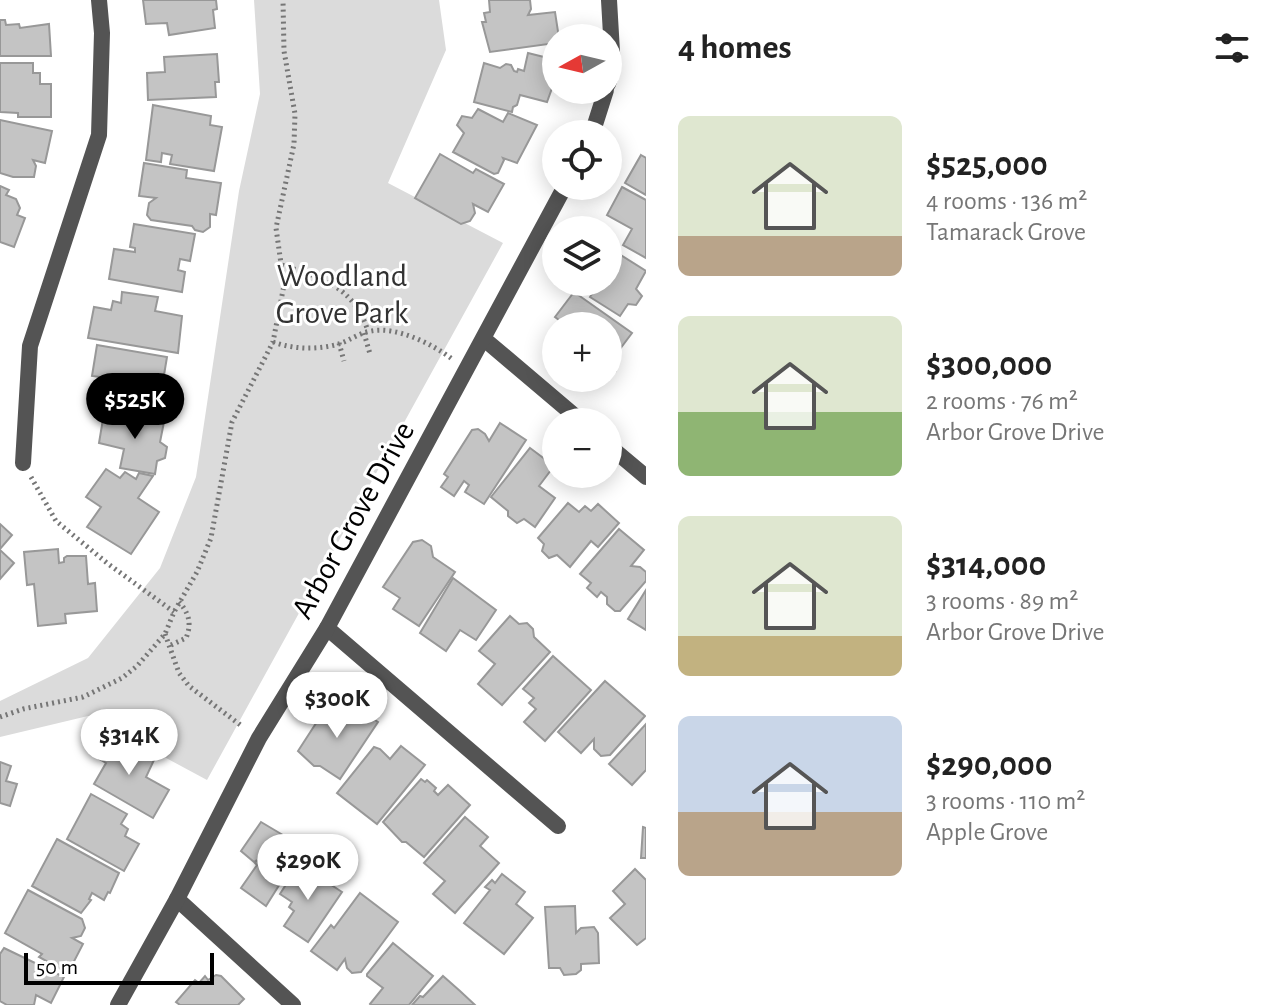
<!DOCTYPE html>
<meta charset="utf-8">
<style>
body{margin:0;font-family:"Alegreya Sans",sans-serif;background:#f6f6f6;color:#222;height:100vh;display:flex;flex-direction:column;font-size:30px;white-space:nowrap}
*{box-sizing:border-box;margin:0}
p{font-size:26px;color:#767676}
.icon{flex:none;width:44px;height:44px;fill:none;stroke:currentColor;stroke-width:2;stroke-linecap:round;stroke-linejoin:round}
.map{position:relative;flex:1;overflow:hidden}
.sheet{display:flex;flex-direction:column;background:#fff;width:640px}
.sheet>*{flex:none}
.needle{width:52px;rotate:262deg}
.tools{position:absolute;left:542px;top:24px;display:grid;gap:16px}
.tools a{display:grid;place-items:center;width:80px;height:80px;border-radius:50%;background:#fff;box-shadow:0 4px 20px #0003;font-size:40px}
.scale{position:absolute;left:24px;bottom:20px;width:190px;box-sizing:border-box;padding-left:8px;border:4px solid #000;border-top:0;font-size:22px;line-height:28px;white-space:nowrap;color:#000;-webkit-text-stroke:6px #fff;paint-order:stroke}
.price{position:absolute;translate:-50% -68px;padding:0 18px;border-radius:28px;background:#fff;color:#222;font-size:26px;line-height:52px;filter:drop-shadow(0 2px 4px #0008)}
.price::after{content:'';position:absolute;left:50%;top:48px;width:24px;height:18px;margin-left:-12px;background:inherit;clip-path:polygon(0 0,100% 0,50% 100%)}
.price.active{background:#000;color:#fff}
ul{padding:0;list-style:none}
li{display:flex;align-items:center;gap:24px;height:200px;padding:0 32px}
li span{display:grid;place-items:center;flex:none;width:224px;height:160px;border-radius:12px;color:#555}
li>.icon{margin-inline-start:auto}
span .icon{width:96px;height:96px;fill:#fffc;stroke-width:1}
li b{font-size:34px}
h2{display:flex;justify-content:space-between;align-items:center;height:96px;padding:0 32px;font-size:34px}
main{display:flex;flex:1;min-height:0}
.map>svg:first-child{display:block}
.green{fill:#dbdbdb}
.building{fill:#c4c4c4;stroke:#989898;stroke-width:2}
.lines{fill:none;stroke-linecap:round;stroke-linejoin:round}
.path{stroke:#767676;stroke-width:5;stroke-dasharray:2 4;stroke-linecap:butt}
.minor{stroke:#545454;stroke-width:16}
.labels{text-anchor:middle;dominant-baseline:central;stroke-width:6;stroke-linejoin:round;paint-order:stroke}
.park-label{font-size:32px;fill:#323232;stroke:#fff}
.street-label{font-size:32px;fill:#000;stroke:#fff}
</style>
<main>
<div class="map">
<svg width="646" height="1005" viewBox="0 0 646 1005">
<rect width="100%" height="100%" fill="#fff"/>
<path class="green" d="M254,0H439L446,50L388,183L503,243L207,780L88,716L0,737V701L88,658L160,568L196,477L239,191L260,94Z"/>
<g class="building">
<path d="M143,0H216L217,9L213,10L215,28L169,35L167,23L146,24Z"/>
<path d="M489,0H530L531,9L528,15L555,12L559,38H556V43L490,52L482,22H486L484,13L490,12Z"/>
<path d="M0,20H5L6,25L19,24L20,28L49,24L51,56H0Z"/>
<path d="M528,53L556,60V77L547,102L520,95L517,105L513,107L512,112L474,102L484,63L500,68L506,64L511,65L514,71L517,72L518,69L524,71Z"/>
<path d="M217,54L219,82H215L216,97L148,100L147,73L165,72L164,57Z"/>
<path d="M0,63H33V73H40V84H51V117H18V113L0,112Z"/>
<path d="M153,105L211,116L210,125L222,127L214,171L170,164L172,155L162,153L161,162L146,160Z"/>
<path d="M478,109L503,122L508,113L537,125L517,163L503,158L504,160L498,173L494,174L453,152L464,133L457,125L462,116L472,118Z"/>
<path d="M0,120L52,131L45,163L33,160L36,166L34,177H13L0,173Z"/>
<path d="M440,154L473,173L476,169L504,184L488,212L473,204L475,213L470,221L461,224L415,198Z"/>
<path d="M641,155L646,158V195L625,183Z"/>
<path d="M144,163L187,170L186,178L221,183L216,215L210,214V227L203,232L195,230L192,226L151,220L147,215L149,203L156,198L139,196Z"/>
<path d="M0,186L9,190L6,195L16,199L20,208L17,215L25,218L14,247L0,242Z"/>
<path d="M622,187L646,200V258L623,245L632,229L607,215Z"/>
<path d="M134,224L195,234L190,261L180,259L178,270L185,272L182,292L109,279L114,249L135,252V248L130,247Z"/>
<path d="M608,247L646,271L636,289L642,296L636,305L628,304L620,316L590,297L597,287L590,282H608Z"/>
<path d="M122,292L158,297L155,311L182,316L178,353L88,338L94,307L111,310L113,301L121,303Z"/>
<path d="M574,292L632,333L611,361L615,364L616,371L608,380L605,378H608V326H567L555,317Z"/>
<path d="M97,345L167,357L163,381L174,383L177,386L174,402L160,399L157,411L102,401L103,397H100L103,384L108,378L92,376Z"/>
<path d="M104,413L164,422L160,442L167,447L165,458L157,461L155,474L120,468L124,449L99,443Z"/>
<path d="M500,423L526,440L484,504L465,492L469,485L464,481L454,496L441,487L448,477L444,474L472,430L478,429L485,434L489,441Z"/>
<path d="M530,448L554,466L539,486L555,498L535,527L524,519L517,523L508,516V511L491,497Z"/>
<path d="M106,469L120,478L125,472L136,479L139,473L153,476L138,498L159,512L131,554L87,527L101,507L86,497Z"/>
<path d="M568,503L579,512L585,506L591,511L598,504L619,523L598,547L591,541L570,567L557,555L549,558L542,551L544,544L538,538Z"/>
<path d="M0,524L12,535L0,549Z"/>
<path d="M619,529L644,550L631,566L640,567L646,572V581L620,611H615L607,604V597L601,592L597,597L587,588L591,583L580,574Z"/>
<path d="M422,540L431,546L433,557L455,572L419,626L393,609L400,598L383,587L413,542Z"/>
<path d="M58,549L59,563L64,562V558L67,556H86L88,584L95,583L97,611L65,614L66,623L38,626L34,584L27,585L24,552Z"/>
<path d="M0,550L14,563L0,579Z"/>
<path d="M453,578L496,610L476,640L460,630L446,651L420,633Z"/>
<path d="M646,590V630L628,619Z"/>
<path d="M510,616L519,624L527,623L533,629L534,637L550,652L502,705L478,684L495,664L479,651Z"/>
<path d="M553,656L591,690L545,741L524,722L536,709L529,703L534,698L523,689Z"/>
<path d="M605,681L645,716L610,755L601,756L594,749V739L581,753L558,732Z"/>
<path d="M353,706L378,722L340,779L320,766H314L298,751L324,711L332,710L339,715L341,723Z"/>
<path d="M646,724V770L632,785L609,764Z"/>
<path d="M109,735L154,760L146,777L169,790L153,818L94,784L106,763L96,757Z"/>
<path d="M401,746L425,765L377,824L337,793L374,747L380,749L390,759Z"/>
<path d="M0,762L11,766L6,781L17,784L10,806L0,803Z"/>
<path d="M421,779L425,782L427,780L436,788L434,791L438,795L448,785L470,805L424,857L406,842H402L383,822Z"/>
<path d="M91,794L127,814L121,824L128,829L125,836L139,844L124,871L67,839Z"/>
<path d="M465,817L488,837L480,846L499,863L455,913L433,894L445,881L424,863Z"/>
<path d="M261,822L303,847L266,906L241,888L257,865L255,863L257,860L254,862L241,851Z"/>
<path d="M643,827L646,828V858H641Z"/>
<path d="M57,839L119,873L110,893L108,892L104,900L92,893L89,899L91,900L81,913L32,886Z"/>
<path d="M299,864L342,892L308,942L284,926L294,911L289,907L292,902L280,894Z"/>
<path d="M635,869L646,880V938L637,945L610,918L625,904L613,891Z"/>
<path d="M502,874L525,892L516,904L533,918L504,954L464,923L490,890L485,887L492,880L495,883Z"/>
<path d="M28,890L82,919L85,928L81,936L72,938L83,944L68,973L39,957L42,954L5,933Z"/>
<path d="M360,893L398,922L361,972L352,973L347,968L345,959L337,970L311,951L331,925L334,928Z"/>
<path d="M575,906L576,933L581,928L594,927L598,933L599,963L581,964V970L576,974L564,975L560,968H549L545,907Z"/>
<path d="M393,943L433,976L409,1005H371L370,1004L383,988L367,976V974Z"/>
<path d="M4,948L64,977L51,1003L36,995L34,1005H7L0,1001V954Z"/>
<path d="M216,975L221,976L244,999L238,1005H180L176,1002L195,980L199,983L205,976L208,980Z"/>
<path d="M443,976L460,991L475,1005H412L420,996L423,997Z"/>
</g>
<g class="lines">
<g class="path">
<path d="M282,265C323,279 353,286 368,331"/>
<path d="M364,333L370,354"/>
<path d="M273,342C293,349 314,350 335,345C348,342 358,333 371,331C396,326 433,344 452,359"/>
<path d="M339,343L344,361"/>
<path d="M31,477L56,521L107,563L174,612"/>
<path d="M165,634L179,673L189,686L243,727"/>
<path d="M171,645L186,638C192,624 189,613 179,602"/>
<path d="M0,717L23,709L83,697L122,678L137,666L165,634L174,612L197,572L211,538L232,422L273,342L284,285L276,228L294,144L295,114L284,51L283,0"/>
</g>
<g class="minor">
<path d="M608,84L613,69L609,0"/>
<path d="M592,134L606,90"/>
<path d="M484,339L582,422"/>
<path d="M608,445L646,477"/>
<path d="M23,463L30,346L99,135L102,33L99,0"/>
<path d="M327,628L558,826"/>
<path d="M177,899L293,1005"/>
<path d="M118,1005L177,899L259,738L327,628L565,186"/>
</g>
</g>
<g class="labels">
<g class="park-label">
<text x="342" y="276">Woodland<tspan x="342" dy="37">Grove Park</tspan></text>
</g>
<g class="street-label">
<text transform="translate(353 520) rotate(-61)">Arbor Grove Drive</text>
</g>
</g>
</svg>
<div class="tools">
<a><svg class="needle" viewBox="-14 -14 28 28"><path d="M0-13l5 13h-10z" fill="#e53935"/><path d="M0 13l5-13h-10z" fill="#767676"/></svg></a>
<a><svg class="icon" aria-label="locate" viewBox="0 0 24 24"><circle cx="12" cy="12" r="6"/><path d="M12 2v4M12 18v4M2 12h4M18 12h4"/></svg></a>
<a><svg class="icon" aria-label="layers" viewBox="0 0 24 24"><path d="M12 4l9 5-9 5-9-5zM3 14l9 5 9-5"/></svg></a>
<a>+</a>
<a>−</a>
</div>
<div class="scale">50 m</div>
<b class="price active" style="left:135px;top:441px">$525K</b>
<b class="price" style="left:337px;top:740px">$300K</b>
<b class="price" style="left:129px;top:777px">$314K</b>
<b class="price" style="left:308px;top:902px">$290K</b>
</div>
<section class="sheet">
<h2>4 homes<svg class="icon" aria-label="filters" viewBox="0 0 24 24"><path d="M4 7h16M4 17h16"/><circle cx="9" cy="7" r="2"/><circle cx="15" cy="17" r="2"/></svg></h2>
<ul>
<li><span style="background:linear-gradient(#dfe7d0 75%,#b9a48a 0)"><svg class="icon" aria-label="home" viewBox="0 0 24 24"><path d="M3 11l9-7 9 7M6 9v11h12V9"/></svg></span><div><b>$525,000</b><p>4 rooms · 136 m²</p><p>Tamarack Grove</p></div></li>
<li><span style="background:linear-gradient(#dfe7d0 60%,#8fb573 0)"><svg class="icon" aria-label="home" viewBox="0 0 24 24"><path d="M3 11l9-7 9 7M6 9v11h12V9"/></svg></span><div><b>$300,000</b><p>2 rooms · 76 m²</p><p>Arbor Grove Drive</p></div></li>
<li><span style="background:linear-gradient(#dfe7d0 75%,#c2b280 0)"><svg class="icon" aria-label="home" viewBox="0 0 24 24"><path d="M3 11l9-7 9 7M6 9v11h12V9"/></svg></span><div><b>$314,000</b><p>3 rooms · 89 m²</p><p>Arbor Grove Drive</p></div></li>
<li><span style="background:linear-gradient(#c9d6e8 60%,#b9a48a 0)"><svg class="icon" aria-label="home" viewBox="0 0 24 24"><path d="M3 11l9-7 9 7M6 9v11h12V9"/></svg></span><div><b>$290,000</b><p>3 rooms · 110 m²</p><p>Apple Grove</p></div></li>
</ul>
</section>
</main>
